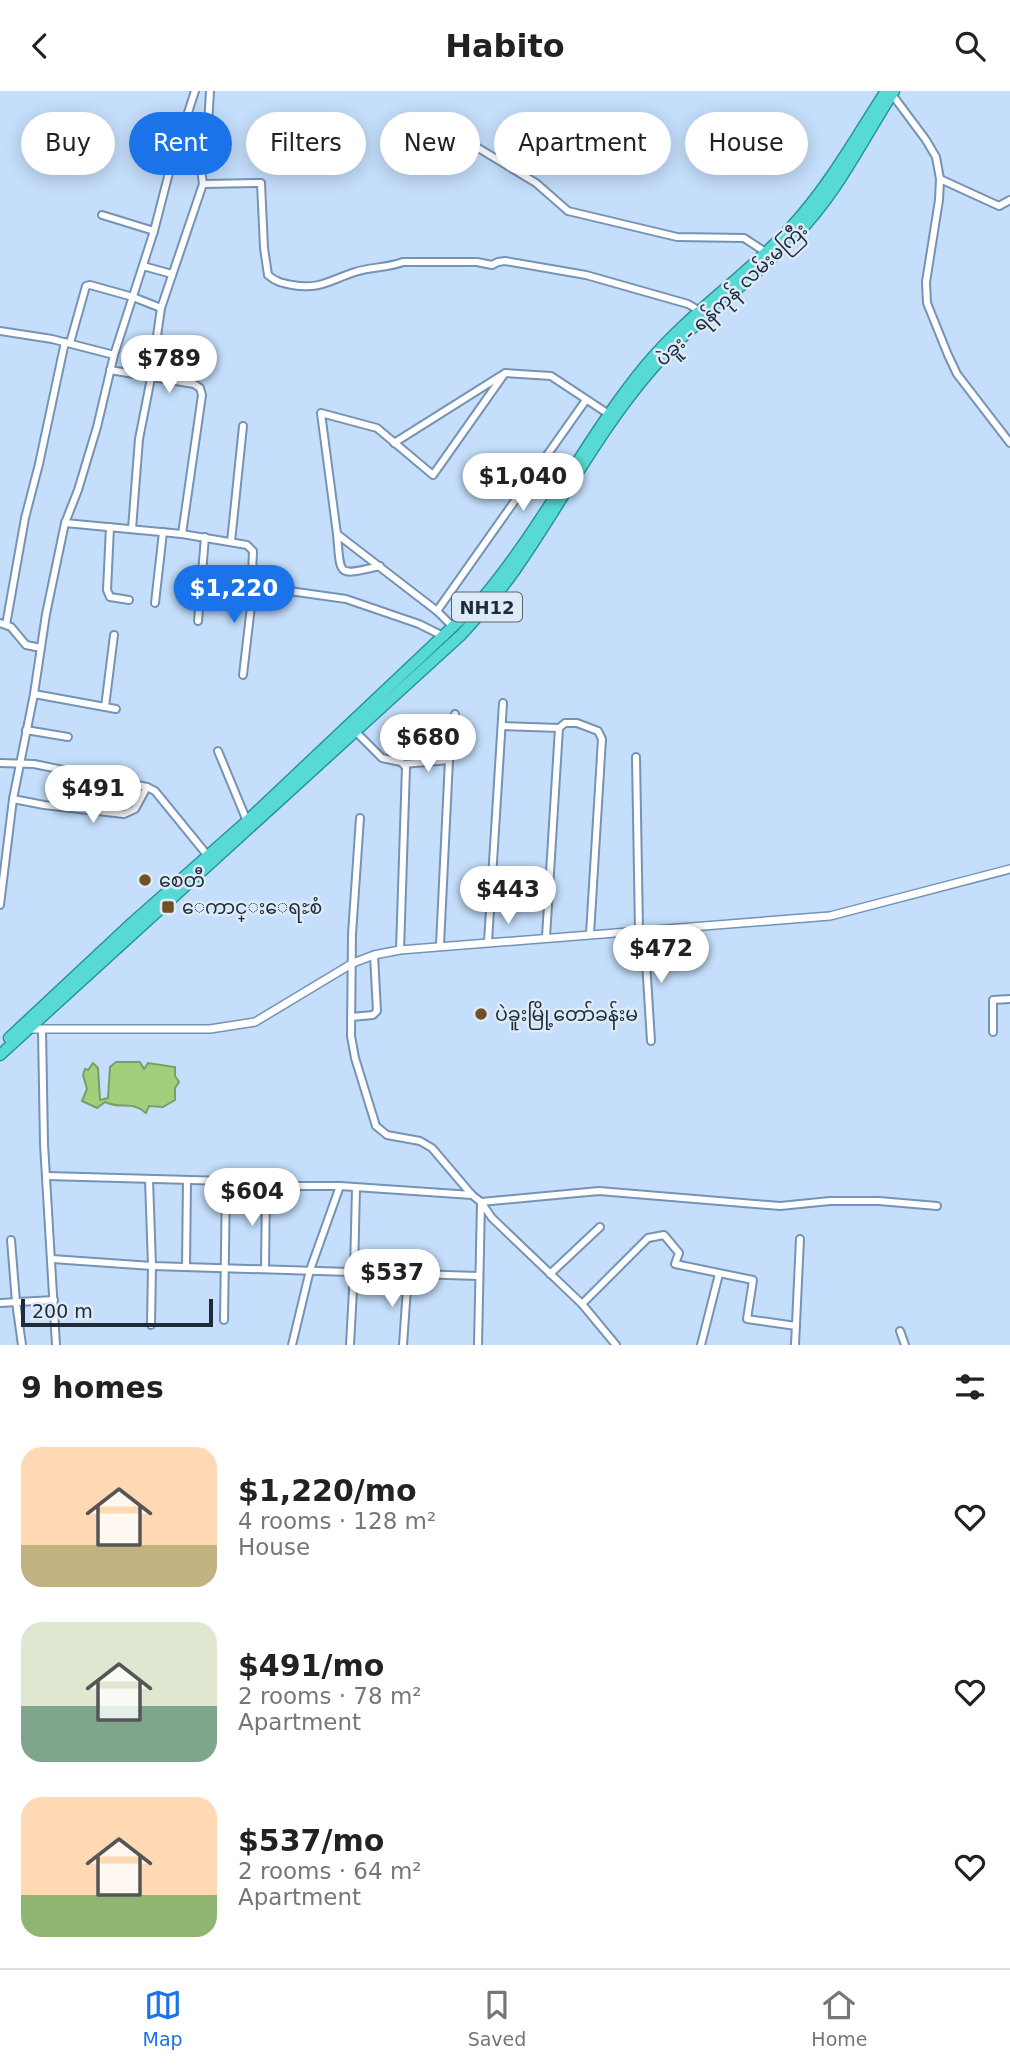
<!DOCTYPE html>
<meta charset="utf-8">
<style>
body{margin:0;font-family:"DejaVu Sans","Noto Sans Myanmar",sans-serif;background:#f2f2f2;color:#222;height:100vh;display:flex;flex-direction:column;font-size:26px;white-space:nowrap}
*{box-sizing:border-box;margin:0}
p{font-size:23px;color:#767676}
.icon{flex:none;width:38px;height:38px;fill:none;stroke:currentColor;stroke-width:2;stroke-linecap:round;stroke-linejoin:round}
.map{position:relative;height:1254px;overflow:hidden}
.details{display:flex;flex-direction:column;background:#fff;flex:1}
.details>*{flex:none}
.guide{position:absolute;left:21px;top:21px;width:970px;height:63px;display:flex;gap:14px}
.scale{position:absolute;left:21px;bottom:18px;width:192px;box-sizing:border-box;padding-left:7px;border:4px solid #1f2b38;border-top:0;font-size:19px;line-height:24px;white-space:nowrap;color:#1f2b38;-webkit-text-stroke:5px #ddeaf8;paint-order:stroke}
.price{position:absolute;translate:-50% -60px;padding:0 16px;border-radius:24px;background:#fff;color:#222;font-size:23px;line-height:46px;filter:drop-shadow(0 2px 4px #0008)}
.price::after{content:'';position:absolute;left:50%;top:42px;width:21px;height:16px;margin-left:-10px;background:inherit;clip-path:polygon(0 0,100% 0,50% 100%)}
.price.selected{background:#1a73e8;color:#fff}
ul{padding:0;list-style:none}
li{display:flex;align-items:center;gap:21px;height:175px;padding:0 21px}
li span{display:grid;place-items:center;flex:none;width:196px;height:140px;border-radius:21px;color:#555}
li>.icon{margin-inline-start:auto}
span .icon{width:84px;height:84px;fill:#fffc;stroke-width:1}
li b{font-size:30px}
h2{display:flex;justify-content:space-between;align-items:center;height:84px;padding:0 21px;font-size:30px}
.tag{padding:0 24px;border-radius:32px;background:#fff;box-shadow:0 4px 18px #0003;font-size:24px;line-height:63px}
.tag.selected{background:#1a73e8;color:#fff}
header{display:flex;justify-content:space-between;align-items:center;height:91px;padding:0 21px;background:#fff;font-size:32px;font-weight:800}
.dock{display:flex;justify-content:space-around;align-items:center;height:98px;border-top:2px solid #e0e0e0;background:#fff;font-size:19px;color:#767676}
.dock a{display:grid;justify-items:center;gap:4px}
.dock .selected{color:#1a73e8}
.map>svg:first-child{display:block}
.water{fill:#a2cf7b;stroke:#7b9e67;stroke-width:2}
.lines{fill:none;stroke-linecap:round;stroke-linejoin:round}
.minor-casing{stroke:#7593b5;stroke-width:10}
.tertiary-casing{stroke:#7593b5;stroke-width:10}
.trunk-casing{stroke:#289698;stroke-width:13}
.minor{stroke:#fff;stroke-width:6}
.tertiary{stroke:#fff;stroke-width:7}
.trunk{stroke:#57dad6;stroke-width:10}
.poi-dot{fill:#705026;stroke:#ddeaf8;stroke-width:2.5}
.labels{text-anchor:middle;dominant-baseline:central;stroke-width:5;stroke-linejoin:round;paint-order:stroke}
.shield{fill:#ddeaf8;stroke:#586472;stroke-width:2}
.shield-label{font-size:18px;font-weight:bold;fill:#1f2b38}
.street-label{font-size:19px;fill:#1f2b38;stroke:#ddeaf8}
.poi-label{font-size:19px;fill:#1f2b38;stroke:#ddeaf8;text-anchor:start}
</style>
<header><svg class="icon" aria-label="back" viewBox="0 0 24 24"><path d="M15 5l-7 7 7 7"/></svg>Habito<svg class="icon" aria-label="search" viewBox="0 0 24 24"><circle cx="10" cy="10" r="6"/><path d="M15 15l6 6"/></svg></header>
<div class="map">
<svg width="1010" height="1254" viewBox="0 0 1010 1254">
<rect width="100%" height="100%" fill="#c4defb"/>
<path class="water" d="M116,971H140L144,978L148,972L175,976V985L179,991L175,997V1009L163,1016L149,1015L146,1022C131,1009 121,1019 105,1011L97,1017L82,1010L87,998L83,984L85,978L88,979L93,972L98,977L100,1009L108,1007L110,976Z"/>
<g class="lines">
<g class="minor-casing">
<g id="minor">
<path d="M891,2L926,49L936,66L940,88L939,109L926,191L927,212L948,264L957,283L1010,352"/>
<path d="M470,52L536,92L568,120L677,146L744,147L767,162"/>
<path d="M171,74L201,78"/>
<path d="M940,88L999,115L1010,109"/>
<path d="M203,93L261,92L264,157L268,184C276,191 282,192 292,194C320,199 330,189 355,181C370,176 387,177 403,171H477L492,174L498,171L505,170L586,184L688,213L700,220"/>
<path d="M102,124L154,140"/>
<path d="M143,175L172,183"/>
<path d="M0,240L52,248L114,264"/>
<path d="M70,252L86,195L90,194L133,206L161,217"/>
<path d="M110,279L194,293L200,297L202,304L182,443"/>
<path d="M394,352L502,284"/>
<path d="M65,432L182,443L247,454L253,460C253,471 249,490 261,496L346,508L419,533L445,546"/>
<path d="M110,436L107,499L110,506L129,509"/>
<path d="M132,438L139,348L151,287L161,217L203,93L201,78L207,52L210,0"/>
<path d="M337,443C341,486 336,485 380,475"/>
<path d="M231,451L243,335"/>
<path d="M155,512L163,441"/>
<path d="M437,520L586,309"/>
<path d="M198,530L205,446"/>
<path d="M0,532L11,536L26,554L41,557"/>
<path d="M6,534L25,427L39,373L65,251"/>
<path d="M454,537L437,520L337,443L321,322L377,337L433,384L505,282L551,285L610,324"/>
<path d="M243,584L253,498L256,494"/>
<path d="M34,603L116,618"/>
<path d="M105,616L114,544"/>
<path d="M502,635L559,637"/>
<path d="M353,638L382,667L401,671L406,676L400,859"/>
<path d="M26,639L68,646"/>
<path d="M218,660L247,730"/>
<path d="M636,666L639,839"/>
<path d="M0,672L34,673L147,696L155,700L208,765"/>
<path d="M404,673L449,669"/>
<path d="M13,708L44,714L124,723L135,718L147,696"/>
<path d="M360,727L352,843L351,945L355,967L376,1035L387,1044L420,1050L432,1057L472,1104L481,1111L492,1127L582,1213L616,1254"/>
<path d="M0,814L13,708L34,603L46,523L65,432L78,399L97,336L114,264L154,140L171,74L195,0"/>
<path d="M644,839L651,950"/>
<path d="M546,846L559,637L565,632H577L598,640L602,648L590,843"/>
<path d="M488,851L503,612"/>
<path d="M440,854L449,669L455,623"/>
<path d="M351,926L373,924L377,920L374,864"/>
<path d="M42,939L44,1053L56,1254"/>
<path d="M993,941V909L1010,908"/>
<path d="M47,1085L226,1090L266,1095H340L472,1104"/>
<path d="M149,1088L152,1175L151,1234"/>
<path d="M11,1149L16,1211L22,1254"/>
<path d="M52,1168L152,1175L479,1185"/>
<path d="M186,1175L187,1089"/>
<path d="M265,1178L266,1095"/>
<path d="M550,1183L600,1136"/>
<path d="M0,1212L54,1209"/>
<path d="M582,1213L648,1147L664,1144L679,1162L675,1173L753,1189L747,1228L796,1235"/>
<path d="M224,1229L226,1090"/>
<path d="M900,1240L905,1254"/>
<path d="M292,1254L310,1179L340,1095"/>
<path d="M350,1254L354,1181L356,1097"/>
<path d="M403,1254L408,1183"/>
<path d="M478,1254L481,1111L599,1100L780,1115L830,1110H879L937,1115"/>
<path d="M701,1254L719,1183"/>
<path d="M795,1254L800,1148"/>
</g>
</g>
<g class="tertiary-casing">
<path id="tertiary" d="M25,938H210L255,931L353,872L374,864L400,859L830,825L1010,778"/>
</g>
<g class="trunk-casing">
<g id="trunk">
<path d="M9,947L132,832L247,730L481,509C543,436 585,348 646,274C689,222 747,185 792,135C829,95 856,46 886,0"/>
<path d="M0,964L461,544C480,523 499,502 515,479C561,413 599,339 652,278C695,228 751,191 796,144C837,103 863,48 894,0"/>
</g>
</g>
<use href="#minor" class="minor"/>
<use href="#tertiary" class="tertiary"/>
<use href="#trunk" class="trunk"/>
</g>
<g class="poi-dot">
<circle cx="145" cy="789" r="7"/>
<rect x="161" y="809" width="14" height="14" rx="3.5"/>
<circle cx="481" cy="923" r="7"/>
</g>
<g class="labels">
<rect class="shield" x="452" y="501.5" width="70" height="29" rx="5"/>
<g class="shield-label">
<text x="487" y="516">NH12</text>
</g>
<g class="street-label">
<text transform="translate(731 203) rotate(-43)">ပဲခူး - ရန်ကုန် လမ်းမကြီး</text>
</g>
<g class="poi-label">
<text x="159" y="789">စေတီ</text>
<text x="182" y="816">ေကာင္းေရႊစံ</text>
<text x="495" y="923">ပဲခူးမြို့တော်ခန်းမ</text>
</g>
</g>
</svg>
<div class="scale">200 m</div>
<b class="price" style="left:169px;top:304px">$789</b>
<b class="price" style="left:523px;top:422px">$1,040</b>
<b class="price selected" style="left:234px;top:534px">$1,220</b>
<b class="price" style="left:428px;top:683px">$680</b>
<b class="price" style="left:93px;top:734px">$491</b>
<b class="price" style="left:508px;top:835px">$443</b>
<b class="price" style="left:661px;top:894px">$472</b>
<b class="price" style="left:252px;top:1137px">$604</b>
<b class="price" style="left:392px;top:1218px">$537</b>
<div class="guide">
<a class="tag">Buy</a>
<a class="tag selected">Rent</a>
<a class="tag">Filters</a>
<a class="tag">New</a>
<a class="tag">Apartment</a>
<a class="tag">House</a>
</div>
</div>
<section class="details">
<h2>9 homes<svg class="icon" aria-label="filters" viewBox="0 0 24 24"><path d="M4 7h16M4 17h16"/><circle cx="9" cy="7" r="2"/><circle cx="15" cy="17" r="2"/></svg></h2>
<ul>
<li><span style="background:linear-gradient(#ffd9b3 70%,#c2b280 0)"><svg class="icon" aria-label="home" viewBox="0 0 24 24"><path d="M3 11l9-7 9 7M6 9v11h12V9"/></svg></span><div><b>$1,220/mo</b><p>4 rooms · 128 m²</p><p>House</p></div><svg class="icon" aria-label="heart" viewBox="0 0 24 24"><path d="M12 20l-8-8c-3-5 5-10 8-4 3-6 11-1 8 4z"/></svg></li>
<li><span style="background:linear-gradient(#dfe7d0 60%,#7fa58c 0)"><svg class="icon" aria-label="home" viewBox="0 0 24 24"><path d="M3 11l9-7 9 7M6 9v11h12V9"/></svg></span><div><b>$491/mo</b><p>2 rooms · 78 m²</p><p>Apartment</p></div><svg class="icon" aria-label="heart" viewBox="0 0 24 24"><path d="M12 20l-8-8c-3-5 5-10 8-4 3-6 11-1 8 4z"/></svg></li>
<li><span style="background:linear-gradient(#ffd9b3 70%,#8fb573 0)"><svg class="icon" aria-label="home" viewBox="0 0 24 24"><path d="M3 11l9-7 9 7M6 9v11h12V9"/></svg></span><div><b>$537/mo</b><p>2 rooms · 64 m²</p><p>Apartment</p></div><svg class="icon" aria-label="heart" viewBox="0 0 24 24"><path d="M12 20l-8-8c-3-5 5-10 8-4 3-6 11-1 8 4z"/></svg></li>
</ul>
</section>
<nav class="dock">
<a class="selected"><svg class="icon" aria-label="map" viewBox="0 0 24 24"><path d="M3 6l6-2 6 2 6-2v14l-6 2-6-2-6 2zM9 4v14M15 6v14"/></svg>Map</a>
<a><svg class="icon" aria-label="saved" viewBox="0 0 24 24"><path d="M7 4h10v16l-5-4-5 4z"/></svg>Saved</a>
<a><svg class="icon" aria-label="home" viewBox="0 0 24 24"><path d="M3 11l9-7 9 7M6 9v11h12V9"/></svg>Home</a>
</nav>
